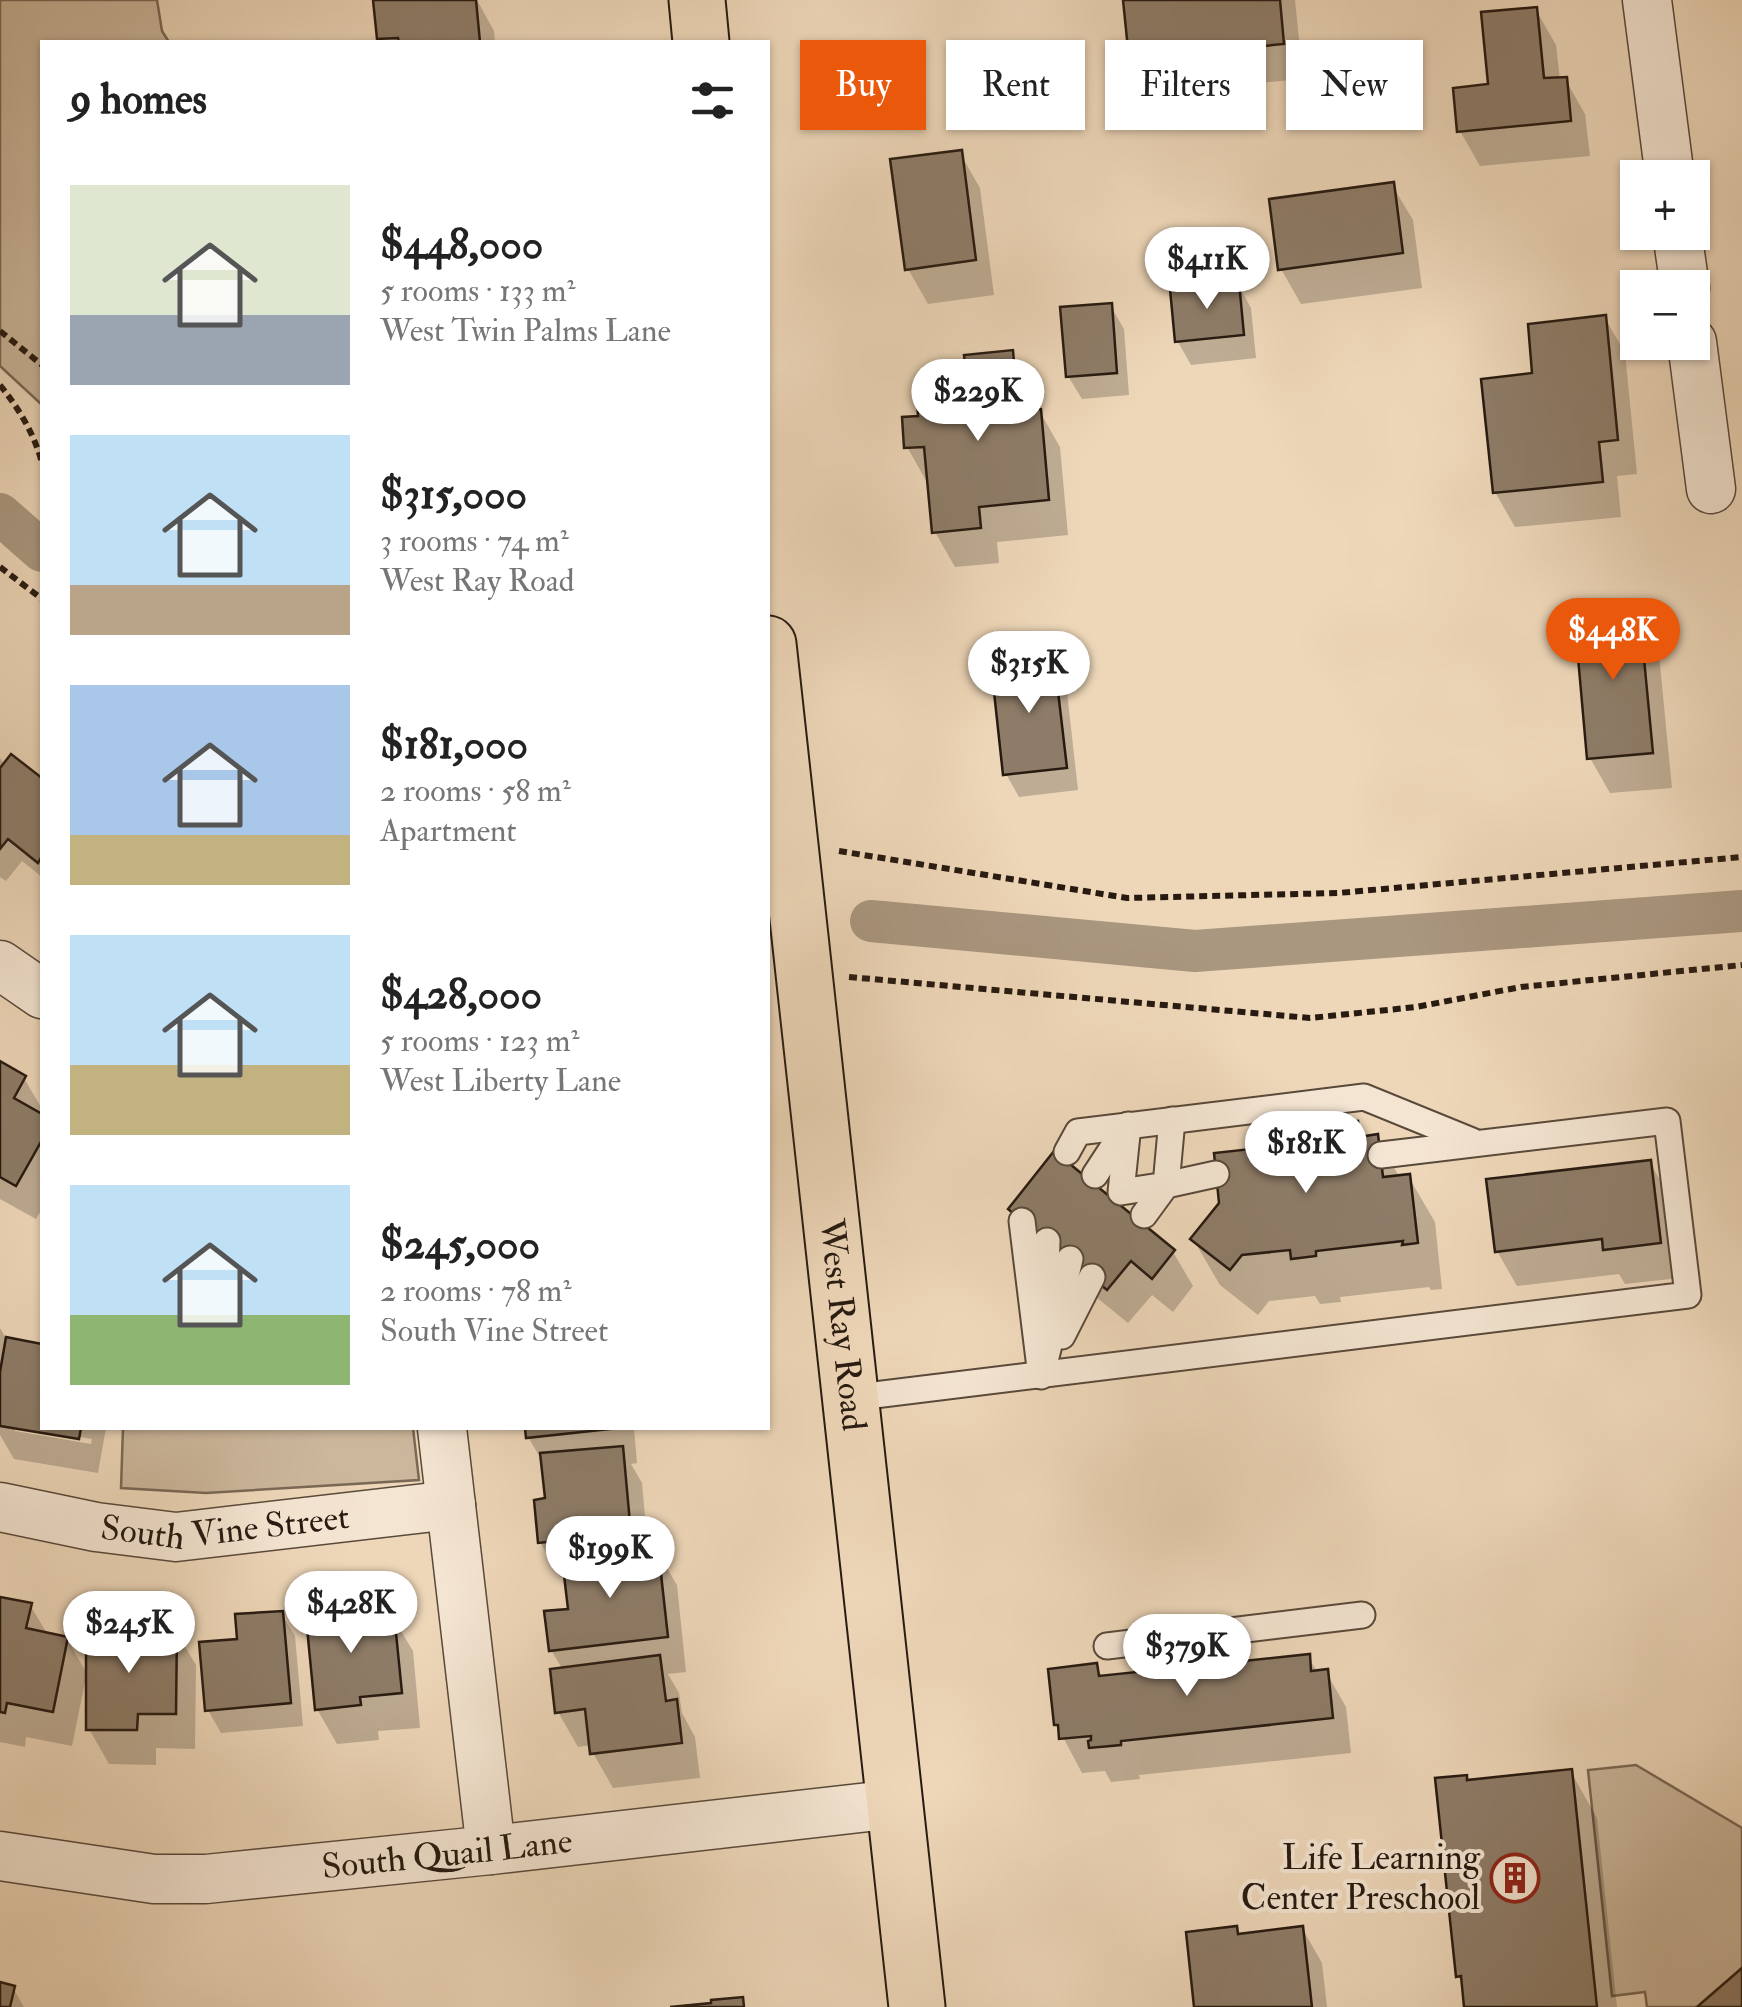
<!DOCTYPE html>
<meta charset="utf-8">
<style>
body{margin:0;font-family:"IM FELL Double Pica",serif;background:#f6f6f6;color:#222;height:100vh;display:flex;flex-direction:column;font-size:38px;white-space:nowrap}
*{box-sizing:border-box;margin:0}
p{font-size:32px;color:#767676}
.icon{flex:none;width:55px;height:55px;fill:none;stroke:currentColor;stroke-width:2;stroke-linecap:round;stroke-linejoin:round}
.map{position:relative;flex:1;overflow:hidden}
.details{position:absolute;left:40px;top:40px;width:730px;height:1390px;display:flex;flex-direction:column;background:#fff;border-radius:0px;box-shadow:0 2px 8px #0004}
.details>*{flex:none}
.banner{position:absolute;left:800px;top:40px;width:790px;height:90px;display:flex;gap:20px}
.tools{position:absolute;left:1620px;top:160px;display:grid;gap:20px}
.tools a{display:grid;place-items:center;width:90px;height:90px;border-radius:0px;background:#fff;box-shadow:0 2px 8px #0004;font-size:50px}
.price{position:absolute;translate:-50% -85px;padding:0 22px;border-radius:35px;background:#fff;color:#222;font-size:32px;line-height:65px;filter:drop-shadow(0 2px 5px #0008)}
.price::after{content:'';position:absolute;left:50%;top:60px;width:30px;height:22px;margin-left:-15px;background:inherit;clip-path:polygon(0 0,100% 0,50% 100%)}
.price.selected{background:#ea580c;color:#fff}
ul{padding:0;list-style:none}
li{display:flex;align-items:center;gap:30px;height:250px;padding:0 30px}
li span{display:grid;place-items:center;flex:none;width:280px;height:200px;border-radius:0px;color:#555}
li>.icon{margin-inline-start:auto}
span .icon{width:120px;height:120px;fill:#fffc;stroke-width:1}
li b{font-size:42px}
h2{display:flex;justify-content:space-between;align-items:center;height:120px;padding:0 30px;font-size:42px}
.pill{padding:0 35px;border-radius:0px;background:#fff;box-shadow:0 2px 8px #0004;font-size:35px;line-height:90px}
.pill.selected{background:#ea580c;color:#fff}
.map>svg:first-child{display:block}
.green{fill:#ccb79c;stroke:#7a6856;stroke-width:2.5}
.shadow{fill:#0003;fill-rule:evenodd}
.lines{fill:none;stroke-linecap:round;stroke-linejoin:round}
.canal{stroke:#aa9780;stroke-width:42}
.building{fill:#8e7c68;stroke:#271a11;stroke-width:2.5}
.lane-casing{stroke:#59493b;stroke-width:29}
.street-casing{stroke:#59493b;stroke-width:51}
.primary-casing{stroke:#271a11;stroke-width:59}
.path{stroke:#271a11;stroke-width:6;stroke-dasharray:8 5;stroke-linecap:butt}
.lane{stroke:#f4e5d2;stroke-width:25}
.street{stroke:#f4e5d2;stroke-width:48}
.primary{stroke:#eed7b9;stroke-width:55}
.labels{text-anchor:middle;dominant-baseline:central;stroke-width:8;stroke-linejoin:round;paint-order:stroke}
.street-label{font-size:35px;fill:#271a11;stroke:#f4e5d2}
.poi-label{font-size:35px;fill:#271a11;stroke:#f4e5d2;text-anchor:end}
</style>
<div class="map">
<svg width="1742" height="2007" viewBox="0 0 1742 2007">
<rect width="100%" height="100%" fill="#eed7b9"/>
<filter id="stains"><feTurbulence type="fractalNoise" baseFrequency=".002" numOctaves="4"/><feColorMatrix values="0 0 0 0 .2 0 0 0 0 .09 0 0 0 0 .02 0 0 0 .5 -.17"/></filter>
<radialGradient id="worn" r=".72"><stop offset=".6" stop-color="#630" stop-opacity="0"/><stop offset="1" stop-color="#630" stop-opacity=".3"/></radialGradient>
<g class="green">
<path d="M0,0H157L162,31L169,42H42V405L0,366Z"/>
<path d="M123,1428H413L419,1480L206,1493L121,1488Z"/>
<path d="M1636,1765L1742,1828V1968L1697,2007H1647L1645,1992L1612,1996L1588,1770Z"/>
</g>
<g class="shadow">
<path d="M376,0H477L494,31L495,42H382Z"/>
<path d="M1126,0H1295L1303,79L1152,93L1131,58Z"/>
<path d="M1536,10L1556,45L1560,80L1565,79L1585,114L1590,156L1480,166L1460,131Z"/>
<path d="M960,153L980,188L994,295L928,304L908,269Z"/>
<path d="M1392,185L1413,220L1422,288L1301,304L1281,269Z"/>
<path d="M1238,285L1251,308L1256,358L1191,365L1178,342Z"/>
<path d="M1110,305L1124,329L1129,395L1082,399L1068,376Z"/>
<path d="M1605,318L1625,353L1637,474L1617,476L1621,517L1515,527L1495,492L1535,376Z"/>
<path d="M1011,353L1031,388L1034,412H1040L1060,447L1068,535L997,542L999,563L955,567L935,532L930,482H927L907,447L921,419Z"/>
<path d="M1638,609L1658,644L1672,788L1610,793L1590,758Z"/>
<path d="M1053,660L1066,683L1078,790L1019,797L1006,774Z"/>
<path d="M11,757L42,782V877L22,861L6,881L0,877V758L5,766Z"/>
<path d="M0,1064L24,1078L42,1109V1209L36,1219L0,1199Z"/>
<path d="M1356,1124L1365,1139L1377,1137L1400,1178L1408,1176L1435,1222L1442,1289L1431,1290L1429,1287L1340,1297L1341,1302L1320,1304L1315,1296L1269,1301L1258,1315L1220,1285L1193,1239L1264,1150Z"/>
<path d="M1650,1163L1670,1197L1680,1278L1625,1284L1619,1274L1517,1286L1497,1251Z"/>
<path d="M1011,1209L1173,1252L1193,1286L1173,1312L1152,1295L1128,1323L1031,1244Z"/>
<path d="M0,1328L7,1340L42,1346V1428H106L98,1473L14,1459L0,1435ZM15,1426L92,1439L91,1444L15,1431Z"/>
<path d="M527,1428H634L637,1463L631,1464L642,1483L648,1551L656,1550L677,1585L686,1672L668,1674L679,1693L682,1713L695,1737L700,1778L613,1788L593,1753L592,1745L578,1747L558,1712L563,1670L551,1650L571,1611L567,1576L560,1577L540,1542L548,1501L544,1464L528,1437Z"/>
<path d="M0,1599L30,1605L48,1635L67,1639L89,1677L175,1630L196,1665L195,1749L156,1748V1765L109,1764L89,1729L86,1677L72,1746L26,1737L25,1747L0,1742Z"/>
<path d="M350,1605L358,1619L392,1616L413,1651L420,1728L378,1731L379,1740L337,1744L317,1709Z"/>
<path d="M281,1613L295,1636L303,1726L221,1733L208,1710L239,1641Z"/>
<path d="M1308,1657L1318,1673L1326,1672L1346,1707L1351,1753L1139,1775L1140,1779L1111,1782L1105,1771L1082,1773L1056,1724L1096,1666L1103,1678Z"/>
<path d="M1571,1772L1597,1818L1617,2007H1467L1465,1988L1458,1976L1468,1783Z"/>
<path d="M1302,1928L1322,1963L1327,2007H1196L1236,1929L1240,1936Z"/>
<path d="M0,1985L13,1988L24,2007H0Z"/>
</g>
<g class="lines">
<g class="canal">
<path d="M0,514L42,551"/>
<path d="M871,921L1195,951L1742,911"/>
</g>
</g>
<g class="building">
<path d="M373,0H476L480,42H399L398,38L377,39Z"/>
<path d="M1123,0H1280L1284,44L1129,59Z"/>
<path d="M1537,7L1544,78L1567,77L1571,121L1457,132L1453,88L1488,84L1481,12Z"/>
<path d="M962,150L976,260L905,270L890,159Z"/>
<path d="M1394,182L1403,253L1278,270L1269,199Z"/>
<path d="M1239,282L1244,335L1175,342L1170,289Z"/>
<path d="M1112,303L1117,373L1066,377L1060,307Z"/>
<path d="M1606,315L1618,440L1599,442L1603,482L1493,493L1481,379L1532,373L1528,324Z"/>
<path d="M1013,350L1018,411L1041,409L1049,500L979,507L981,528L932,533L924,447L904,448L902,417L918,416L916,387L967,383L964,355Z"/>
<path d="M1639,606L1653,753L1587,759L1574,612Z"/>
<path d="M1054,657L1067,768L1003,775L991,664Z"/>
<path d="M11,754L42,778V856L38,863L8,839L0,849V768Z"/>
<path d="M0,1061L26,1076L14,1098L42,1114V1140L16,1186L0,1177Z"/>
<path d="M1358,1121L1359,1137L1378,1134L1383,1177L1410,1174L1418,1243L1402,1245L1403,1241L1316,1251V1256L1291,1259L1290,1250L1242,1255L1230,1270L1190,1239L1219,1203L1214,1153L1261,1148L1260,1132Z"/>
<path d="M1054,1151L1175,1250L1152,1279L1131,1261L1107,1290L1008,1209Z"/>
<path d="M1651,1160L1661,1243L1603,1250L1602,1239L1495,1252L1486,1179Z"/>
<path d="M6,1337L42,1344V1428H81L79,1439L0,1426V1372Z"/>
<path d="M525,1428H619L526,1438Z"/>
<path d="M623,1446L631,1534L538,1543L534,1500L545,1498L540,1453Z"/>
<path d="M658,1547L668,1637L549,1651L544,1611L568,1609L562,1558Z"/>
<path d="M0,1597L32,1603L26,1628L68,1637L53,1712L7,1703L5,1713L0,1712Z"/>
<path d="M352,1603L353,1617L394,1613L402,1693L360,1697L361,1705L315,1710L305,1607Z"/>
<path d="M283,1611L291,1703L205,1711L199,1642L237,1639L235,1614Z"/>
<path d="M86,1627L177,1628L176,1714H138L137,1730H86Z"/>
<path d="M1310,1654L1311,1671L1328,1669L1333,1718L1121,1741V1745L1089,1748L1088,1741L1091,1740V1736L1059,1739L1058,1725H1054L1048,1669L1097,1663L1099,1676Z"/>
<path d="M660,1655L666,1701L677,1699L682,1743L590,1754L585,1709L555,1713L550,1669Z"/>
<path d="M1572,1769L1597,2007H1464L1461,1976L1456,1977L1435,1778L1467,1775V1780Z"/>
<path d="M1237,1926L1238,1934L1303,1926L1312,2007H1194L1186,1932Z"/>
<path d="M1742,1968V2007H1697Z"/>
<path d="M0,1982L15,1986L10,2007H0Z"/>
<path d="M743,1997L744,2007H670L711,2003V2000Z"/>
</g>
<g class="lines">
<g class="lane-casing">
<g id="lane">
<path d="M1128,1125L1121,1192L1166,1185L1172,1120"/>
<path d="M1067,1152L1078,1132L1364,1097L1472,1141"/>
<path d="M1095,1175L1125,1129"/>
<path d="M1144,1215L1166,1185L1216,1174"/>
<path d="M1022,1221L1041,1376"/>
<path d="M1045,1301L1047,1241"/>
<path d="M1062,1336L1092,1277"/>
<path d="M1045,1361L1070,1259"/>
<path d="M850,1398L1688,1295L1667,1121L1381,1155"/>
<path d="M1107,1646L1362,1615"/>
</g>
</g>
<g class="street-casing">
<g id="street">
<path d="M1647,0L1670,178"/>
<path d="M1677,232L1685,288"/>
<path d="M1692,342L1711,489"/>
<path d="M0,965L42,994"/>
<path d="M442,1428L491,1850"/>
<path id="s1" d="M0,1507L96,1527L176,1537L451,1505"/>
<path id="s2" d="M0,1856L154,1879H206L491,1850L895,1804"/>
</g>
</g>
<g class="primary-casing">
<g id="primary">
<path d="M697,0L701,42"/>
<path id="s3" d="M768,644L917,2007"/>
</g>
</g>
<g class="path">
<path d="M0,331L42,365"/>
<path d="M0,385C19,409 34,433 42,463"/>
<path d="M0,567L42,599"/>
<path d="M839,851L1127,898L1338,893L1742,857"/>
<path d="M849,977L1310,1018L1416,1007L1521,987L1742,965"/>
</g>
<use href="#lane" class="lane"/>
<use href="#street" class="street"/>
<use href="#primary" class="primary"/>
</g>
<defs>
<g id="building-ring" transform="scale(2.5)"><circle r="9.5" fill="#f4e5d2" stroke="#8f2418" stroke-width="1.5"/><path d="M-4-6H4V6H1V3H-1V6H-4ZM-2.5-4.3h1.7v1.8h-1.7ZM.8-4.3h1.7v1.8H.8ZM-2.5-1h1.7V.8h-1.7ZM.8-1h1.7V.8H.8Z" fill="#8f2418"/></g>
</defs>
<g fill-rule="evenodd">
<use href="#building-ring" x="1515" y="1878"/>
</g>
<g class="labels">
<g class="street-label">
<text stroke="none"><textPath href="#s3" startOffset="685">West Ray Road</textPath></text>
<text stroke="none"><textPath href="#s1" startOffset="228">South Vine Street</textPath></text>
<text stroke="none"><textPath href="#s2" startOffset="450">South Quail Lane</textPath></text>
</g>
<g class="poi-label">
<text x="1480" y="1858">Life Learning<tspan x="1480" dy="40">Center Preschool</tspan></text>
</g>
</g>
<rect width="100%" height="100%" filter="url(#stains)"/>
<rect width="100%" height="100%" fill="url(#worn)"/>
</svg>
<div class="tools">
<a>+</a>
<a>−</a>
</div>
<b class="price" style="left:1207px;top:312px">$411K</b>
<b class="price" style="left:978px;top:444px">$229K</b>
<b class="price selected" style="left:1613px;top:683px">$448K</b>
<b class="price" style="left:1029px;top:716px">$315K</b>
<b class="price" style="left:1306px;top:1196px">$181K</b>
<b class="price" style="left:610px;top:1601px">$199K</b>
<b class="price" style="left:351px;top:1656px">$428K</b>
<b class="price" style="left:129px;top:1676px">$245K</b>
<b class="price" style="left:1187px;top:1699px">$379K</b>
<div class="banner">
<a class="pill selected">Buy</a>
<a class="pill">Rent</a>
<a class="pill">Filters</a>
<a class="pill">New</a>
</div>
<section class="details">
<h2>9 homes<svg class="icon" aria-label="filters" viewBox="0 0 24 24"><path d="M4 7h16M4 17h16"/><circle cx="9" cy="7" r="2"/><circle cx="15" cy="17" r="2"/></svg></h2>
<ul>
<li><span style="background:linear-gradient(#dfe7d0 65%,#9aa5b1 0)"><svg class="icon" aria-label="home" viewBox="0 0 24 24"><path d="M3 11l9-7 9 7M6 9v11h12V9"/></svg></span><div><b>$448,000</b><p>5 rooms · 133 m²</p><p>West Twin Palms Lane</p></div></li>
<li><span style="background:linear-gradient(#bfe0f5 75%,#b9a48a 0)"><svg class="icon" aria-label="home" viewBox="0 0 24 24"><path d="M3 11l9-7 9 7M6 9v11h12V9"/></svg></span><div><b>$315,000</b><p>3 rooms · 74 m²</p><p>West Ray Road</p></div></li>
<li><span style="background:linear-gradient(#a9c7e8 75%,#c2b280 0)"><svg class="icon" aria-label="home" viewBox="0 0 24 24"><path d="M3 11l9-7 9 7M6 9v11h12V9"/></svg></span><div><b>$181,000</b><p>2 rooms · 58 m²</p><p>Apartment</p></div></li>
<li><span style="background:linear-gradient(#bfe0f5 65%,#c2b280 0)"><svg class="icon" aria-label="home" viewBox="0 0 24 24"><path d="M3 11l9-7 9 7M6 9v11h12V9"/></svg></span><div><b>$428,000</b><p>5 rooms · 123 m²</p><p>West Liberty Lane</p></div></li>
<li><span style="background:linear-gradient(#bfe0f5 65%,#8fb573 0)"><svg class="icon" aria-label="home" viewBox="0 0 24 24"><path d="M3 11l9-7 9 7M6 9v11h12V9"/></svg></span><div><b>$245,000</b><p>2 rooms · 78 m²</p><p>South Vine Street</p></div></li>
</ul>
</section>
</div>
